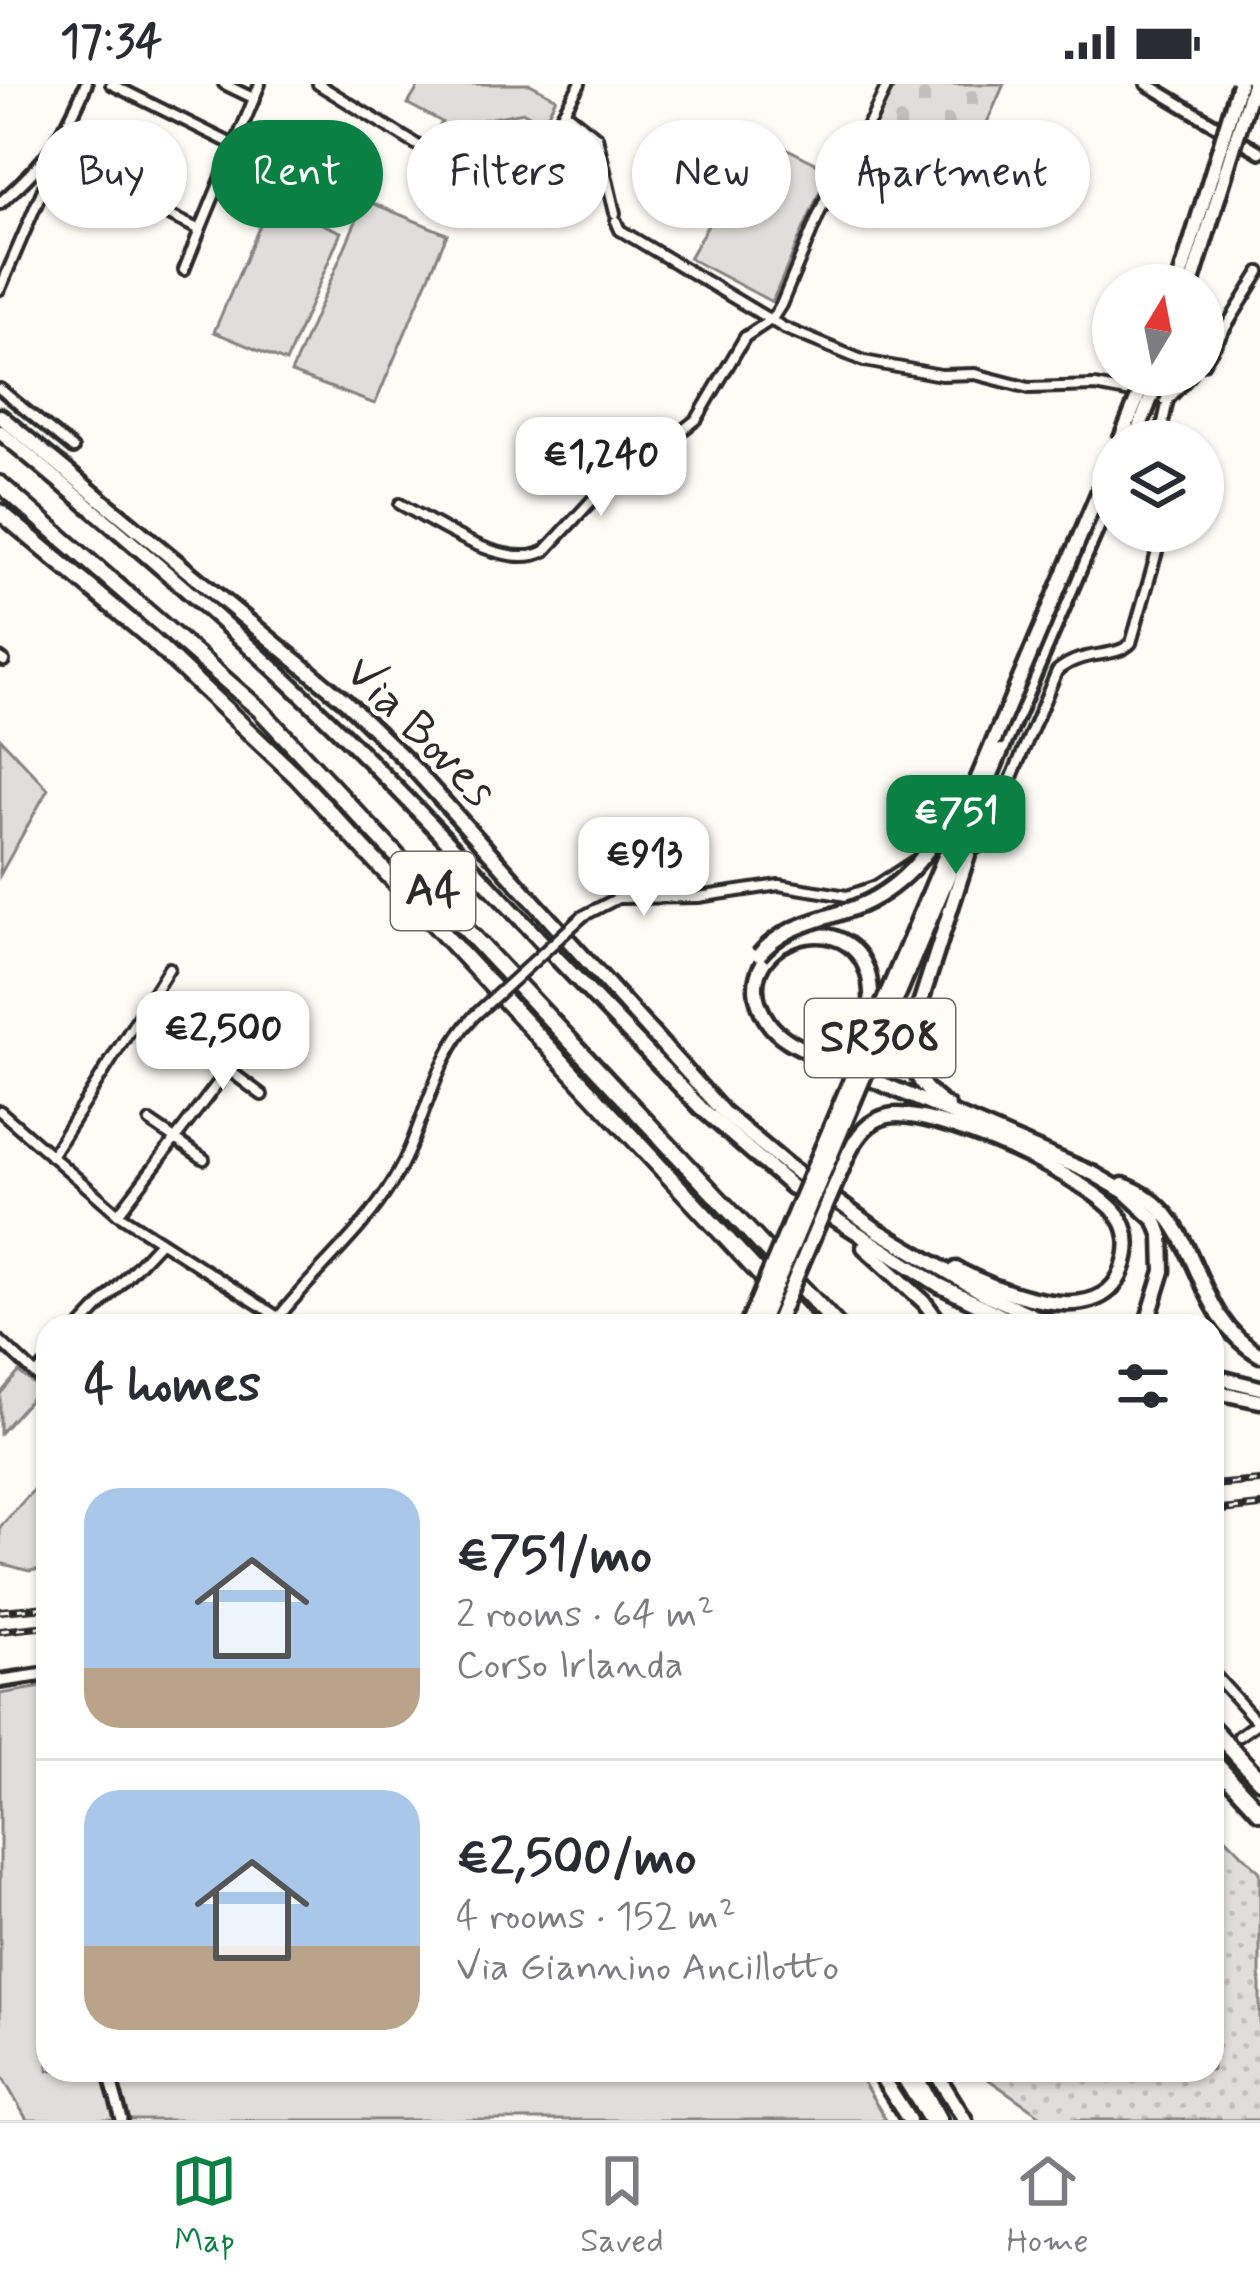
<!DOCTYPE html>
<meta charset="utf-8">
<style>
body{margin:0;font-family:Mynerve,sans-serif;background:#f7f7f7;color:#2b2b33;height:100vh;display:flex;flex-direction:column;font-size:45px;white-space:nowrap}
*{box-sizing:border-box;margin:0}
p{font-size:39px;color:#7c7c81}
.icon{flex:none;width:66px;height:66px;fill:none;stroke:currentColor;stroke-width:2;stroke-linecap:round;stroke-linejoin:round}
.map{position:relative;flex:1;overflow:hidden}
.sheet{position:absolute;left:36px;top:1230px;width:1188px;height:768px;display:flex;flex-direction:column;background:#fff;border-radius:36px;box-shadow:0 3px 9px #0004}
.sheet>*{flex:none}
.guide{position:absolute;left:36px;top:36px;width:1188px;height:108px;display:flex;gap:24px}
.needle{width:78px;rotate:10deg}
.tools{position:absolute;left:1092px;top:180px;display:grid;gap:24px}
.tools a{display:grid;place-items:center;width:132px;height:132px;border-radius:50%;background:#fff;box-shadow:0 3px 9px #0004;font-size:60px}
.price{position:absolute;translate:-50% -102px;padding:0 27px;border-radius:24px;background:#fff;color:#222;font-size:39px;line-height:78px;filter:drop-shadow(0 3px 6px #0008)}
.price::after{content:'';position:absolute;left:50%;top:72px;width:36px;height:27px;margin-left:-18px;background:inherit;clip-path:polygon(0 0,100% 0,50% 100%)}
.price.on{background:#0b8043;color:#fff}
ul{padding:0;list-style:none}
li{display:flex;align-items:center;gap:36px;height:300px;padding:0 48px}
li+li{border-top:3px solid #e1e1e2}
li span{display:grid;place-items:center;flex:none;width:336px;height:240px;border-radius:36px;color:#555}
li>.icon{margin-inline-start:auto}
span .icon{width:144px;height:144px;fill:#fffc;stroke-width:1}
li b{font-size:51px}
h2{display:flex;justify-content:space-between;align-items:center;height:144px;padding:0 48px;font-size:51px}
.tag{padding:0 42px;border-radius:54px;background:#fff;box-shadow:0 3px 9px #0004;font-size:42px;line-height:108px}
.tag.on{background:#0b8043;color:#fff}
.status{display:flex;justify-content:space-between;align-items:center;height:84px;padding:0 60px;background:#fff;direction:ltr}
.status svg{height:33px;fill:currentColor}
.menu{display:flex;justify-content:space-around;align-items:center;height:168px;border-top:3px solid #e1e1e2;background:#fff;font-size:33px;color:#7c7c81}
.menu a{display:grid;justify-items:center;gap:6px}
.menu .on{color:#0b8043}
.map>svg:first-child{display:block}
.green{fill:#dfdeda;stroke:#858482;stroke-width:3}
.cemetery{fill:url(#cemetery-stones);stroke:#858482;stroke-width:3}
.garden{fill:url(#garden-dots);stroke:#858482;stroke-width:3}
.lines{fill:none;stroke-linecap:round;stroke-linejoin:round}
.minor-casing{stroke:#2b2b2b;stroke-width:16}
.tertiary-casing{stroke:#2b2b2b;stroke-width:18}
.secondary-casing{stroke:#2b2b2b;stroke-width:20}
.trunk-casing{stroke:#2b2b2b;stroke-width:21}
.motorway-casing{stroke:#2b2b2b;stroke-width:22}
.minor{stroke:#fdfcf7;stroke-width:8}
.tertiary{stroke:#fdfcf7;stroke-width:9}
.secondary{stroke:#fdfcf7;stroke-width:10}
.trunk{stroke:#fdfcf7;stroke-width:12}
.motorway{stroke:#fdfcf7;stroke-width:14}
.rail-casing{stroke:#2b2b2b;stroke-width:8}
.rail{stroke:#fdfcf7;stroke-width:3;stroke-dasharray:9;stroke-linecap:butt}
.minor-bridge-casing{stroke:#2b2b2b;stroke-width:16;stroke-linecap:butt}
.trunk-bridge-casing{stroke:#2b2b2b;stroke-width:21;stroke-linecap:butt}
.minor-bridge{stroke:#fdfcf7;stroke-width:8}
.trunk-bridge{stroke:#fdfcf7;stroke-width:12}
.labels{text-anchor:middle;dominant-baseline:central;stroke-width:10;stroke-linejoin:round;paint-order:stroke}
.shield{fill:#fdfcf7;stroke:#6a6a68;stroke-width:3}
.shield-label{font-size:45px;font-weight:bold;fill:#2b2b2b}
.street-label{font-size:48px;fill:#2b2b2b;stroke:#fdfcf7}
</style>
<div class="status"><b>17:34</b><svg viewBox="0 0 49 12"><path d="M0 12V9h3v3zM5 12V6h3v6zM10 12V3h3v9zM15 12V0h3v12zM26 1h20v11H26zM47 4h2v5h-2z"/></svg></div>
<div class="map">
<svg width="1260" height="2036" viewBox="0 0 1260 2036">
<defs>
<pattern id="cemetery-stones" width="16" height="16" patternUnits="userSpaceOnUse" patternTransform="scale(3)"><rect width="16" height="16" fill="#dfdeda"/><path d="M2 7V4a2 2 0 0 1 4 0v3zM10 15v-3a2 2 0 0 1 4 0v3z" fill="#c0bfbb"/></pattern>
<pattern id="garden-dots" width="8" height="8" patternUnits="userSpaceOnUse" patternTransform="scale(3)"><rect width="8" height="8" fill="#dfdeda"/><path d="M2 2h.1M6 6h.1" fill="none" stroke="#c0bfbb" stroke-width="1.8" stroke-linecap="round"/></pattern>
</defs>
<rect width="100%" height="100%" fill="#fdfcf7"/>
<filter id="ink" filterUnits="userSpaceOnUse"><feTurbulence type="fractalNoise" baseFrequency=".00833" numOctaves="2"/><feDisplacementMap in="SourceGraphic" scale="24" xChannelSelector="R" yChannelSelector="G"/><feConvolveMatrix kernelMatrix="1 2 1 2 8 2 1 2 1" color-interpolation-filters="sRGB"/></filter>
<g filter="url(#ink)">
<g class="green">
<path d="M426,0H530L556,14L543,39L524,28L465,39L445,71L429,61L442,38L408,20L419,2Z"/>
<path d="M760,51L829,86L772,218L689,174Z"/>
<path d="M365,116L447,150L375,320L291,289Z"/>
<path d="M270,118L341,148L286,278L214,248Z"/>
<path d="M0,654L48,705L0,791Z"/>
<path d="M19,1288L40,1305L0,1349V1310Z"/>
<path d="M48,1390V1484L29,1487L0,1479V1443Z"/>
<path d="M48,1602V1986H856L886,2036H27L0,1989V1610Z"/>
</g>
<path class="cemetery" d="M892,0H1004L950,122L945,120L935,141L845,101Z"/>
<path class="garden" d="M1212,1739L1260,1788V2036H1047L975,1986H1212Z"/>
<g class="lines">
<g class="minor-casing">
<g id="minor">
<path d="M111,0L236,62"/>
<path d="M224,0L255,15"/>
<path d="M318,0L492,107L522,98L580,0"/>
<path d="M564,27L597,53L615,129"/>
<path d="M121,108L200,146L260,0"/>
<path d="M616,137L620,146L784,244L864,277L941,291L975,290L1029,304L1095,302L1168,316"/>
<path d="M184,186L200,146"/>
<path d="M0,205L49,91L55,63"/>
<path d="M1203,280L1260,188"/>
<path d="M0,305L73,365"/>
<path d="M1159,357L1168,316L1191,291"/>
<path d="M400,420C436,439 505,488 545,467L632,373L655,356L683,346L697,335L745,253L772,235L781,221L837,87L871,36L888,0"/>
<path d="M0,574L4,577"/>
<path d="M968,770L984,759L1057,587C1084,564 1114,576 1131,559L1163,447"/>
<path d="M583,832L618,814L698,813L779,801L847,812L876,802L913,778"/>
<path d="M210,972L262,1011"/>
<path d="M0,1027L118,1130L292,1242"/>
<path d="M150,1038L204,1075"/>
<path d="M51,1072L169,884"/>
<path d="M118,1130L262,941"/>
<path d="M278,1234C314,1188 362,1149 392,1099C425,1046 431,978 474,932"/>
<path d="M81,1242L160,1158"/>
<path d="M0,1257L36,1291L48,1278"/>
<path d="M36,1291L48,1302"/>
<path d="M1212,1588L1258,1639"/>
<path d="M1239,1652L1260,1637"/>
</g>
</g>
<g class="tertiary-casing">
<g id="tertiary">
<path d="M1147,0L1260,68"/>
<path d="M0,119C45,79 63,56 86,0"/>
<path d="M108,1986L122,2036"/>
</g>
</g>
<g class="secondary-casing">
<path id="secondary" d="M0,1597L48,1590"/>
</g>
<g class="trunk-casing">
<g id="trunk">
<path d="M0,332L345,617L408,678L723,1028L788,1082L877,1146L987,1211L1056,1242"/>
<path d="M0,348C97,428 193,509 285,595C375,679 459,769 543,859"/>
<path d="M1001,667L1113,406"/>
<path d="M551,868L701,1024L792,1103"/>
<path d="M867,948C901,794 707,849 768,938C780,956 804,965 822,974L1094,1090L1125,1108L1156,1137L1162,1153L1163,1187L1146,1242"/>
<path d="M910,965C914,994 924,1007 948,1023"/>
<path d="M849,1068C858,1051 869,1036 888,1032C932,1022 1097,1096 1120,1134C1131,1151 1129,1169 1122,1187C1098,1249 996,1206 956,1185"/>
<path d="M1123,1101C1205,1130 1186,1229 1260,1271"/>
<path d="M828,1130L939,1201L1022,1242"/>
<path d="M864,1163L924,1218L942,1242"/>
<path d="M1212,1292L1260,1304"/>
<path d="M1212,1307L1260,1317"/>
<path d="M877,1986L909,2036"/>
<path d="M899,1986L930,2036"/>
<path d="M913,1986L940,2036"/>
<path d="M934,1986L965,2036"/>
</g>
</g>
<g class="motorway-casing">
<g id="motorway">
<path d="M0,400L260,626L838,1242"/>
<path d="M0,428L150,554L297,693L808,1242"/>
<path d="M1212,1644L1260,1696"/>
<path d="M1212,1676L1260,1728"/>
</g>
</g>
<use href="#minor" class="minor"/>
<use href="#tertiary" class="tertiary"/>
<use href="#secondary" class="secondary"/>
<use href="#trunk" class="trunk"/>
<use href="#motorway" class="motorway"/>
<g class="rail-casing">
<g id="rail">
<path d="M1212,1401L1260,1397"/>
<path d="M1212,1427L1260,1422"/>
<path d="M0,1527L48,1523"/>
<path d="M0,1547L48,1542"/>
</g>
</g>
<use href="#rail" class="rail"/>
<g class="minor-bridge-casing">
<path id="minor-bridge" d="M474,932L583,832"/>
</g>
<g class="trunk-bridge-casing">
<g id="trunk-bridge">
<path d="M1178,201L1239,0"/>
<path d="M1191,201L1253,0"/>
<path d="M1120,357L1147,291"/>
<path d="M1134,357L1160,291"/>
<path d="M759,871C787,838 824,837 861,821C909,800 933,761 959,719"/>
<path d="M910,965L913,942L977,743"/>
<path d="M747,1242L1113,374"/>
<path d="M759,1242L1001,667"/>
<path d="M775,1242L849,1068"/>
</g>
</g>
<use href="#minor-bridge" class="minor-bridge"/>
<use href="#trunk-bridge" class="trunk-bridge"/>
</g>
</g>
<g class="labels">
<g class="shield">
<rect x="391" y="768" width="84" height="78" rx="9"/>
<rect x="805" y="915" width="150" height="78" rx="9"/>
</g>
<g class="shield-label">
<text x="433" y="807">A4</text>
<text x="880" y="954">SR308</text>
</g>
<g class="street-label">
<text transform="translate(420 648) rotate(45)">Via Boves</text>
</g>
</g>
</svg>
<div class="tools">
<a><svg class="needle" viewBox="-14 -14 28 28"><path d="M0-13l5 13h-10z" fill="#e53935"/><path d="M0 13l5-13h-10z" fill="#7c7c81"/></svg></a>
<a><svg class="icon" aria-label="layers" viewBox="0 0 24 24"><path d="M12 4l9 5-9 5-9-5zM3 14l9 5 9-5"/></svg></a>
</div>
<b class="price" style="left:601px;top:435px">€1,240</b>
<b class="price on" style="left:956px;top:793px">€751</b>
<b class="price" style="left:644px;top:835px">€913</b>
<b class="price" style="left:223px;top:1009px">€2,500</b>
<div class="guide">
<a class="tag">Buy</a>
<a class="tag on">Rent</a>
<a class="tag">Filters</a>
<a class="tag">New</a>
<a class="tag">Apartment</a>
</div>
<section class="sheet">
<h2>4 homes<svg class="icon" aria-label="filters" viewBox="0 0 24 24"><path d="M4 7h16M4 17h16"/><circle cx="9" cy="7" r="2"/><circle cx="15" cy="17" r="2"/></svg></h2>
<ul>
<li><span style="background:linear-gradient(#a9c7e8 75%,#b9a48a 0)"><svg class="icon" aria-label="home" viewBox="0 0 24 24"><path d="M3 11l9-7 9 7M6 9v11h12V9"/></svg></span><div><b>€751/mo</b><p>2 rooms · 64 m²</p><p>Corso Irlanda</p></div></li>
<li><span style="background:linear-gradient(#a9c7e8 65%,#b9a48a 0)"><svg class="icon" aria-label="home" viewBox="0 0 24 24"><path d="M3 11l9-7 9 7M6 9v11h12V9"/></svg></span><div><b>€2,500/mo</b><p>4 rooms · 152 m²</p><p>Via Giannino Ancillotto</p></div></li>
</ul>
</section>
</div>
<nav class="menu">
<a class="on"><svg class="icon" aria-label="map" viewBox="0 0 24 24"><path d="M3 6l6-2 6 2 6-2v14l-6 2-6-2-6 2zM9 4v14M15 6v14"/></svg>Map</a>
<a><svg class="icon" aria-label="saved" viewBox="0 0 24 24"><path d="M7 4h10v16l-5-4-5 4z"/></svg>Saved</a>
<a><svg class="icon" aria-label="home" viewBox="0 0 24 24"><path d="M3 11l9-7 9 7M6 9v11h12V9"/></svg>Home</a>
</nav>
